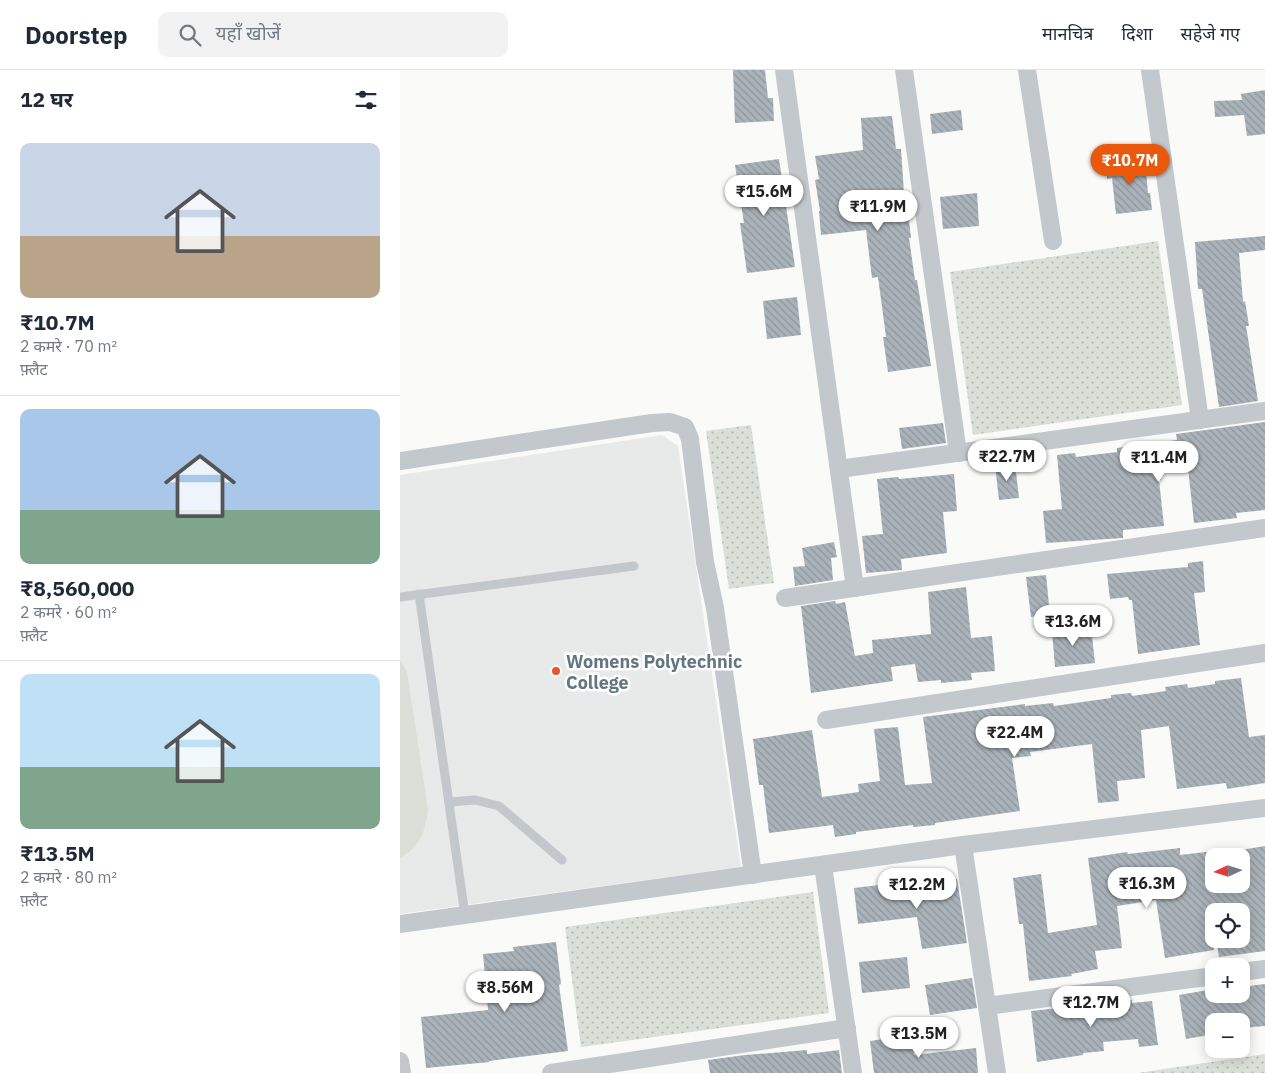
<!DOCTYPE html>
<html lang="hi">
<meta charset="utf-8">
<style>
body{margin:0;font-family:"IBM Plex Sans","Noto Sans Devanagari",sans-serif;background:#f2f2f3;color:#1f2937;height:100vh;display:flex;flex-direction:column;font-size:19px;white-space:nowrap}
*{box-sizing:border-box;margin:0}
p{font-size:16px;color:#747a83}
.icon{flex:none;width:28px;height:28px;fill:none;stroke:currentColor;stroke-width:2;stroke-linecap:round;stroke-linejoin:round}
.map{position:relative;flex:1;overflow:hidden}
.side{display:flex;flex-direction:column;background:#fff;width:400px}
.side>*{flex:none}
.needle{width:32px;rotate:266deg}
.fabs{position:absolute;left:805px;top:778px;display:grid;gap:10px}
.fabs a{display:grid;place-items:center;width:45px;height:45px;border-radius:10px;background:#fff;box-shadow:0 2px 12px #0003;font-size:25px}
.price{position:absolute;translate:-50% -42px;padding:0 11px;border-radius:18px;background:#fff;color:#222;font-size:16px;line-height:32px;filter:drop-shadow(0 1px 2px #0008)}
.price::after{content:'';position:absolute;left:50%;top:30px;width:15px;height:11px;margin-left:-8px;background:inherit;clip-path:polygon(0 0,100% 0,50% 100%)}
.price.selected{background:#ea580c;color:#fff}
ul{padding:0;list-style:none}
li{display:grid;align-content:center;gap:10px;height:265px;padding:0 20px}
li+li{border-top:1px solid #e0e1e3}
li span{display:grid;place-items:center;height:155px;border-radius:10px;color:#555}
li>.icon{margin-inline-start:auto}
span .icon{width:90px;height:90px;fill:#fffc;stroke-width:1}
li b{font-size:21px}
h2{display:flex;justify-content:space-between;align-items:center;height:60px;padding:0 20px;font-size:21px}
header{display:flex;align-items:center;gap:30px;box-sizing:border-box;height:70px;padding:0 25px;background:#fff;border-bottom:1px solid #e0e1e3}
header strong{font-size:24px}
nav{display:flex;gap:28px;margin-inline-start:auto;font-size:18px}
.search{width:350px;height:45px;background:#f2f2f3;display:flex;align-items:center;gap:12px;box-sizing:border-box;padding:0 18px;border-radius:10px;color:#747a83;font-size:19px}
main{display:flex;flex:1;min-height:0}
.map>svg:first-child{display:block}
.built{fill:#e8e9e9}
.park{fill:url(#park-dots)}
.garden{fill:#dadfd7}
.building{fill:url(#building-back-hatch)}
.lines{fill:none;stroke-linecap:round;stroke-linejoin:round}
.lane{stroke:#c3c8cc;stroke-width:9}
.street{stroke:#c3c8cc;stroke-width:18}
.poi-dot{fill:#e4572e;stroke:#fff;stroke-width:2}
.labels{text-anchor:middle;dominant-baseline:central;stroke-width:5;stroke-linejoin:round;paint-order:stroke}
.poi-label{font-size:18px;font-weight:bold;fill:#657683;stroke:#fff;text-anchor:start}
</style>
<header>
<strong>Doorstep</strong>
<div class="search"><svg class="icon" aria-label="search" viewBox="0 0 24 24"><circle cx="10" cy="10" r="6"/><path d="M15 15l6 6"/></svg>यहाँ खोजें</div>
<nav><a>मानचित्र</a><a>दिशा</a><a>सहेजे गए</a></nav>
</header>
<main>
<section class="side">
<h2>12 घर<svg class="icon" aria-label="filters" viewBox="0 0 24 24"><path d="M4 7h16M4 17h16"/><circle cx="9" cy="7" r="2"/><circle cx="15" cy="17" r="2"/></svg></h2>
<ul>
<li><span style="background:linear-gradient(#c9d6e8 60%,#b9a48a 0)"><svg class="icon" aria-label="home" viewBox="0 0 24 24"><path d="M3 11l9-7 9 7M6 9v11h12V9"/></svg></span><div><b>₹10.7M</b><p>2 कमरे · 70 m²</p><p>फ़्लैट</p></div></li>
<li><span style="background:linear-gradient(#a9c7e8 65%,#7fa58c 0)"><svg class="icon" aria-label="home" viewBox="0 0 24 24"><path d="M3 11l9-7 9 7M6 9v11h12V9"/></svg></span><div><b>₹8,560,000</b><p>2 कमरे · 60 m²</p><p>फ़्लैट</p></div></li>
<li><span style="background:linear-gradient(#bfe0f5 60%,#7fa58c 0)"><svg class="icon" aria-label="home" viewBox="0 0 24 24"><path d="M3 11l9-7 9 7M6 9v11h12V9"/></svg></span><div><b>₹13.5M</b><p>2 कमरे · 80 m²</p><p>फ़्लैट</p></div></li>
</ul>
</section>
<div class="map">
<svg width="865" height="1003" viewBox="0 0 865 1003">
<defs>
<pattern id="park-dots" width="8" height="8" patternUnits="userSpaceOnUse" patternTransform="scale(1.25)"><rect width="8" height="8" fill="#dadfd7"/><path d="M2 2h.1M6 6h.1" fill="none" stroke="#b4b9b4" stroke-width="1.8" stroke-linecap="round"/></pattern>
<pattern id="building-back-hatch" width="6" height="6" patternUnits="userSpaceOnUse" patternTransform="scale(1.25)"><rect width="6" height="6" fill="#aab3b9"/><path d="M-1 5l2 2M0 0l6 6M5-1l2 2" fill="none" stroke="#8e969c"/></pattern>
</defs>
<rect width="100%" height="100%" fill="#fafaf8"/>
<path class="built" d="M262,365L278,376L341,797L0,844V405Z"/>
<g class="park">
<path d="M758,171L782,335L573,365L550,202Z"/>
<path d="M351,355L374,513L329,519L306,361Z"/>
<path d="M413,822L429,943L181,977L165,857Z"/>
<path d="M865,984V1003H738Z"/>
</g>
<path class="garden" d="M0,591L7,602L28,739C25,762 21,776 0,788Z"/>
<g class="building">
<path d="M333,0H365L368,28H373L374,51L335,53Z"/>
<path d="M865,20V64L847,66L844,45L815,47L814,31L842,30L841,24Z"/>
<path d="M561,40L563,60L532,64L530,44Z"/>
<path d="M492,46L496,79H501L504,123L509,150L511,168H509L515,210H517L531,296L488,302L483,267H486L478,207L472,208L466,160L421,165L419,141H420L415,110L419,109L415,86L463,80L461,48Z"/>
<path d="M379,89L395,197L347,203L340,153H344L335,95Z"/>
<path d="M745,90L748,123H750L752,140L716,144L712,108L707,109L706,93Z"/>
<path d="M577,123L579,156L543,159L540,127Z"/>
<path d="M865,166V180L839,183L843,232L845,231L849,256H846L858,331L819,337L802,219H798L795,172Z"/>
<path d="M397,227L401,265L367,269L363,231Z"/>
<path d="M865,352V440L836,443L837,448L794,453L788,398L759,402L761,410H759L764,456L723,460V468L646,473L643,441L662,439L657,385L675,383L676,387L717,382V378L731,376V377L777,370L776,364Z"/>
<path d="M543,353L546,373L502,379L499,358Z"/>
<path d="M615,393L619,428L599,430L595,395Z"/>
<path d="M554,404L557,441L543,442L547,483L501,489L502,500L466,503L462,466L483,464L477,409L498,407L499,409Z"/>
<path d="M434,472L437,487L431,488L433,510L395,516L393,497L405,496L402,478Z"/>
<path d="M803,491L805,522L794,523L800,575L738,584L732,530H729L728,527L710,529L707,504L788,497V493Z"/>
<path d="M646,505L650,545L631,547L626,507Z"/>
<path d="M566,517L571,568L592,566L595,601L571,603L572,610L541,613V610L518,612L515,594L491,597L493,611L411,623L401,536L435,531L436,534L445,532L455,586L473,583L472,570L531,564L528,522Z"/>
<path d="M691,557L695,593L655,597L652,561Z"/>
<path d="M841,608L849,667L865,665V713L827,719L826,713L777,719L769,656L741,660L745,708L717,711L719,731L698,733L692,674L630,682L631,686L612,688L620,741L535,753V755L513,757V755L456,762V764L435,767L433,755L369,763L363,715H359L353,669L412,660L422,727L459,722L458,714L480,711L474,659L498,657L505,715L532,713L523,647L625,634V636L653,633L654,636L711,628V625L731,623L732,626L766,621L765,617L787,614L788,618L815,614V611Z"/>
<path d="M865,776V881L819,887L816,869H841V841H814V880L765,888L756,830L717,836L722,878L695,881L698,899L671,904L672,906L629,911L623,854H619L613,808L641,804L648,863L697,855L688,788L727,782L728,784L780,778V785L814,781V814H841V780Z"/>
<path d="M557,809L567,873L522,879L517,847L458,854L454,818L504,812V817Z"/>
<path d="M156,872L161,914L159,915L168,981L89,991L90,992L26,998L21,947L88,940L83,884L114,881L113,877Z"/>
<path d="M507,887L510,918L462,923L459,892Z"/>
<path d="M572,908L577,938L530,945L525,915Z"/>
<path d="M865,914V956L841,958V951H807L809,965L786,969L779,925L814,919V924H841V917Z"/>
<path d="M732,930V933L752,931L758,975L739,977L738,969L703,972L704,981L683,983V985L637,992L631,941Z"/>
<path d="M512,965L514,985L576,978L578,1003H474L470,971Z"/>
<path d="M407,980V984L439,980L442,1003H310L308,990L345,985Z"/>
</g>
<g class="lines">
<g class="lane">
<path d="M19,524L65,845"/>
<path d="M0,527L234,496"/>
<path d="M49,732L75,730L99,736L162,790"/>
</g>
<g class="street">
<path d="M384,0L455,518"/>
<path d="M504,0L558,383"/>
<path d="M627,0L653,171"/>
<path d="M750,0L800,350"/>
<path d="M0,391L252,353L270,352L285,357L290,369L305,492L315,538L353,805"/>
<path d="M439,399L865,341"/>
<path d="M385,528L865,458"/>
<path d="M426,650L865,583"/>
<path d="M563,775L597,1003"/>
<path d="M423,795L453,1003"/>
<path d="M0,854L563,775L865,738"/>
<path d="M841,902L865,899"/>
<path d="M587,936L814,906"/>
<path d="M0,991L2,1003"/>
<path d="M151,1003L447,958"/>
</g>
</g>
<circle class="poi-dot" cx="156" cy="601" r="5"/>
<g class="labels">
<g class="poi-label">
<text x="166" y="591">Womens Polytechnic<tspan x="166" dy="21">College</tspan></text>
</g>
</g>
</svg>
<div class="fabs">
<a><svg class="needle" viewBox="-14 -14 28 28"><path d="M0-13l5 13h-10z" fill="#e53935"/><path d="M0 13l5-13h-10z" fill="#747a83"/></svg></a>
<a><svg class="icon" aria-label="locate" viewBox="0 0 24 24"><circle cx="12" cy="12" r="6"/><path d="M12 2v4M12 18v4M2 12h4M18 12h4"/></svg></a>
<a>+</a>
<a>−</a>
</div>
<b class="price selected" style="left:730px;top:116px">₹10.7M</b>
<b class="price" style="left:364px;top:147px">₹15.6M</b>
<b class="price" style="left:478px;top:162px">₹11.9M</b>
<b class="price" style="left:607px;top:412px">₹22.7M</b>
<b class="price" style="left:759px;top:413px">₹11.4M</b>
<b class="price" style="left:673px;top:577px">₹13.6M</b>
<b class="price" style="left:615px;top:688px">₹22.4M</b>
<b class="price" style="left:747px;top:839px">₹16.3M</b>
<b class="price" style="left:517px;top:840px">₹12.2M</b>
<b class="price" style="left:105px;top:943px">₹8.56M</b>
<b class="price" style="left:691px;top:958px">₹12.7M</b>
<b class="price" style="left:519px;top:989px">₹13.5M</b>
</div>
</main>
